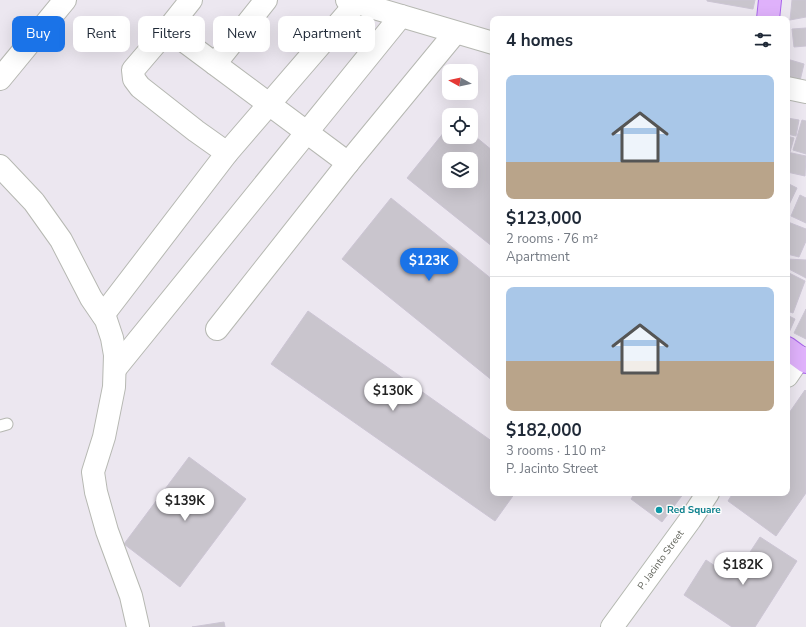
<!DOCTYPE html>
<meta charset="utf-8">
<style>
body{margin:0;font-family:"Nunito Sans",sans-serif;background:#f2f2f3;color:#1f2937;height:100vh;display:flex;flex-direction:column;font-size:15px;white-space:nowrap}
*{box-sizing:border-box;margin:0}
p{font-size:13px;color:#747a83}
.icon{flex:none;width:22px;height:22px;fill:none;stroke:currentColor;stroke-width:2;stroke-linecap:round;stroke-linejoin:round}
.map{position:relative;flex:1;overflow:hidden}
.side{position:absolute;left:490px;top:16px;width:300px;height:480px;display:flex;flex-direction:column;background:#fff;border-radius:8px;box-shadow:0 4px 16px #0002}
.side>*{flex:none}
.hud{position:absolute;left:12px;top:16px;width:380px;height:36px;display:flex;gap:8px}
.needle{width:26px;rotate:278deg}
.buttons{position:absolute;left:442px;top:64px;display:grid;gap:8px}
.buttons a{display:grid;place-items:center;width:36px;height:36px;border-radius:8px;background:#fff;box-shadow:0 4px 16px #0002;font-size:20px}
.price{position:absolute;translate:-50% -34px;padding:0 9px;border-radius:14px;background:#fff;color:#222;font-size:13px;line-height:26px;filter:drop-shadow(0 1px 2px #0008)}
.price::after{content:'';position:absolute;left:50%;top:24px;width:12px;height:9px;margin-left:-6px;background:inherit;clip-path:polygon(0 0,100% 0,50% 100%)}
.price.active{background:#1a73e8;color:#fff}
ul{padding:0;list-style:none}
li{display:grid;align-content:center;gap:8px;height:212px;padding:0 16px}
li+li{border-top:1px solid #e0e1e3}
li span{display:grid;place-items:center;height:124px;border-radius:8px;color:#555}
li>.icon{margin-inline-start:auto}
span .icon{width:72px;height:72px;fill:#fffc;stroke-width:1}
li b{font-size:17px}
h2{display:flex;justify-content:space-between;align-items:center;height:48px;padding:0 16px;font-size:17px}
.chip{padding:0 14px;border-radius:8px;background:#fff;box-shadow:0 4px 16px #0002;font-size:14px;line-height:36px}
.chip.active{background:#1a73e8;color:#fff}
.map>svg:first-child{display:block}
.building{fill:#c9c5cd;stroke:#ccc5d4;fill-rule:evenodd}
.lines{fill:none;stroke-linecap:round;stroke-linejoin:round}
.lane-casing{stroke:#b6b8b2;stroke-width:13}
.street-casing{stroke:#b6b8b2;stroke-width:24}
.secondary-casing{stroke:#b5b9b1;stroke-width:24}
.primary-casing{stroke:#a865ea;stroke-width:24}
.lane{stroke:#fff;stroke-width:11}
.street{stroke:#fff;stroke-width:22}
.secondary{stroke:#fff;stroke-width:22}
.primary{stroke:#dfb1fb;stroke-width:22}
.culture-dot{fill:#0f9aa8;stroke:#fff;stroke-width:1.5}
.labels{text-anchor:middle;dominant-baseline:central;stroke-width:3;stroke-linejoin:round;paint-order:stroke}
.culture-label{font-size:10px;font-weight:bold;fill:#0d838f;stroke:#fff;text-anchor:start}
.street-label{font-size:10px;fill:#64665e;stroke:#fff}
</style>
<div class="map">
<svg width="806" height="627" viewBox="0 0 806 627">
<rect width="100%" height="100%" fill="#ece7f0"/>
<g class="building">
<path d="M707,0H755L753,9L707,1Z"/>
<path d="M792,0H806V17L790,20Z"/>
<path d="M806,28V46L794,47L792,29Z"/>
<path d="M787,59L804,64L799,85L787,82Z"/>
<path d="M787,118L799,120L796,136L787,134Z"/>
<path d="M802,120L806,121V154L793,150Z"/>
<path d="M449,126V137H471V133L493,151V247L407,178ZM449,159H471V181H449Z"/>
<path d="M787,136L794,138L790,152L787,151Z"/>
<path d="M787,152L806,156L805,176L787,172Z"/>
<path d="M787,183L797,188L787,209Z"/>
<path d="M800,195L806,198V223L791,216Z"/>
<path d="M391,198L493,280V381L342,259Z"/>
<path d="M788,222L806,229V241L799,257L787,254Z"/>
<path d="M787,259L806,260V278L787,268Z"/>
<path d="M787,272L805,281L793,313L787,311Z"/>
<path d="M806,309V339L794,333Z"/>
<path d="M308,311L493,442V493H515L495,521L271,364Z"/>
<path d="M787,315L795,319L787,337Z"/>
<path d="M805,390L806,391V493L776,536L728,501L733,493H787V416Z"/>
<path d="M189,457L246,499L180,587L124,544Z"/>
<path d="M635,493H684L662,522L631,499Z"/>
<path d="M760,537L797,561L755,627H732L684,595L706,560L733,578Z"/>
<path d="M224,622L225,627H192Z"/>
</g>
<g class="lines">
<g class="lane-casing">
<path id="lane" d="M0,426L7,424"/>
</g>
<g class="street-casing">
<g id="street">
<path d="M191,0L168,29L133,70L134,79L140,87L196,131L227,153"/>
<path d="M347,0L493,43"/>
<path d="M168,29L348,163"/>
<path d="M215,64L266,0"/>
<path d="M0,79L65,0"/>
<path d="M787,88L806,92"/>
<path d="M0,166L34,202L61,240L91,298L106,320L112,338L115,355L114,387L104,437L93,472L96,492L107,531L131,596L138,627"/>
<path d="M103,315L227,153L359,0"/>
<path d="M217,329L348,163L455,33"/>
<path d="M115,369L401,16"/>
</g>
</g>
<g class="secondary-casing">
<g id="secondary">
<path d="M787,376L800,357"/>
<path id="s1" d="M612,627L690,520L708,493"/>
</g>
</g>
<g class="primary-casing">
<g id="primary">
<path d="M768,19L770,0"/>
<path d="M787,348L806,362"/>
</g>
</g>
<use href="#lane" class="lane"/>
<use href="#street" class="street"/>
<use href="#secondary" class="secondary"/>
<use href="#primary" class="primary"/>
</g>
<circle class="culture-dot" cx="659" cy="510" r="4"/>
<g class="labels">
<g class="culture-label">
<text x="667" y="510">Red Square</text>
</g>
<g class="street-label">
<text stroke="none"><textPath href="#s1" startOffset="83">P. Jacinto Street</textPath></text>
</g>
</g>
</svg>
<div class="buttons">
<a><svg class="needle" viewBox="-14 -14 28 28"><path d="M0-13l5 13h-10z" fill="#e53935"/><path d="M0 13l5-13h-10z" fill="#747a83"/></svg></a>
<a><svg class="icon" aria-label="locate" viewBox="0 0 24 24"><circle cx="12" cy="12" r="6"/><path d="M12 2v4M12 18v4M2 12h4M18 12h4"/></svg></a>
<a><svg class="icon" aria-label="layers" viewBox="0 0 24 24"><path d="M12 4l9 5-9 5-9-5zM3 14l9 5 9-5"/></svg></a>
</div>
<b class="price active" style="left:429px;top:282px">$123K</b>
<b class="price" style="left:393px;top:412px">$130K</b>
<b class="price" style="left:185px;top:522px">$139K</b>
<b class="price" style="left:743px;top:586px">$182K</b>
<div class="hud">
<a class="chip active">Buy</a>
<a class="chip">Rent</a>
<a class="chip">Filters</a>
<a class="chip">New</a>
<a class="chip">Apartment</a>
</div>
<section class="side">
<h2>4 homes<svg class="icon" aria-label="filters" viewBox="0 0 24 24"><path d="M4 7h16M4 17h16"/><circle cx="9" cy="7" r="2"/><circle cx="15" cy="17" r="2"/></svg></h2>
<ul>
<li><span style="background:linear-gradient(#a9c7e8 70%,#b9a48a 0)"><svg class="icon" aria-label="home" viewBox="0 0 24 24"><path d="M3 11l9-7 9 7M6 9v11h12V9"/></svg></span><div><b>$123,000</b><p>2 rooms · 76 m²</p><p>Apartment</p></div></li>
<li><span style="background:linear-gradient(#a9c7e8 60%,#b9a48a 0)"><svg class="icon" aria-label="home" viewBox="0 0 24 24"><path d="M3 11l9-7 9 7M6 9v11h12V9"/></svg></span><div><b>$182,000</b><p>3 rooms · 110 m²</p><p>P. Jacinto Street</p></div></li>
</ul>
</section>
</div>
